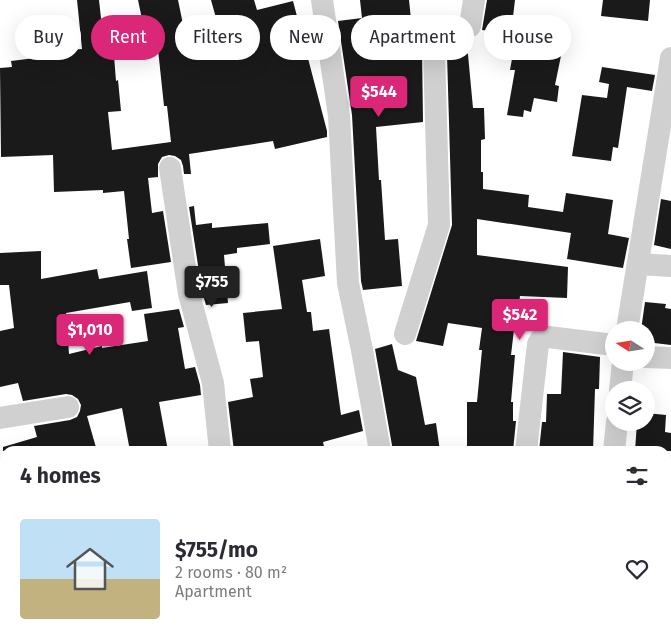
<!DOCTYPE html>
<meta charset="utf-8">
<style>
body{margin:0;font-family:"Fira Sans",sans-serif;background:#f7f7f7;color:#2b2b33;height:100vh;display:flex;flex-direction:column;font-size:19px;white-space:nowrap}
*{box-sizing:border-box;margin:0}
p{font-size:16px;color:#7c7c81}
.icon{flex:none;width:28px;height:28px;fill:none;stroke:currentColor;stroke-width:2;stroke-linecap:round;stroke-linejoin:round}
.map{position:relative;flex:1;overflow:hidden}
.panel{position:absolute;left:0px;top:446px;width:671px;height:196px;display:flex;flex-direction:column;background:#fff;border-radius:15px 15px 0 0;box-shadow:0 5px 20px #0002}
.panel>*{flex:none}
.top-card{position:absolute;left:15px;top:15px;width:641px;height:45px;display:flex;gap:10px}
.needle{width:32px;rotate:282deg}
.buttons{position:absolute;left:605px;top:321px;display:grid;gap:10px}
.buttons a{display:grid;place-items:center;width:50px;height:50px;border-radius:50%;background:#fff;box-shadow:0 5px 20px #0002;font-size:25px}
.price{position:absolute;translate:-50% -42px;padding:0 11px;border-radius:5px;background:#db2777;color:#fff;font-size:16px;line-height:32px;filter:drop-shadow(0 1px 2px #0008)}
.price::after{content:'';position:absolute;left:50%;top:30px;width:15px;height:11px;margin-left:-8px;background:inherit;clip-path:polygon(0 0,100% 0,50% 100%)}
.price.current{background:#222;color:#fff}
ul{padding:0;list-style:none}
li{display:flex;align-items:center;gap:15px;height:125px;padding:0 20px}
li+li{border-top:1px solid #e1e1e2}
li span{display:grid;place-items:center;flex:none;width:140px;height:100px;border-radius:5px;color:#555}
li>.icon{margin-inline-start:auto}
span .icon{width:60px;height:60px;fill:#fffc;stroke-width:1}
li b{font-size:21px}
h2{display:flex;justify-content:space-between;align-items:center;height:60px;padding:0 20px;font-size:21px}
.tag{padding:0 18px;border-radius:22px;background:#fff;box-shadow:0 5px 20px #0002;font-size:18px;line-height:45px}
.tag.current{background:#db2777;color:#fff}
.map>svg:first-child{display:block}
.building{fill:#1a1a1a}
.lines{fill:none;stroke-linecap:round;stroke-linejoin:round}
.minor{stroke:#d0d0d0;stroke-width:22}
</style>
<div class="map">
<svg width="671" height="642" viewBox="0 0 671 642">
<rect width="100%" height="100%" fill="#fff"/>
<g class="building">
<path d="M77,0H99L102,27L113,26L115,42L113,43L116,81L118,80L121,111L108,112L112,150L171,142L167,106H164L155,21L143,24L138,0H178L184,29L218,25L211,0H254L257,10L293,1L327,131V137L275,149L273,141L189,154L191,174H184L183,166L181,160L175,156L169,155L162,157L158,164V177L148,178L152,213L163,211L171,262L131,268L127,239H129L124,191L103,193V190L54,192L53,155L1,157L0,68L12,67L11,61L43,57V52L82,49Z"/>
<path d="M360,0H409L414,48L422,47L423,122L376,127L379,180H381L385,240L398,239L402,286L363,290L361,281L352,115L338,21L362,18Z"/>
<path d="M487,0H515L511,33L482,30Z"/>
<path d="M603,0H650L648,21L601,16Z"/>
<path d="M515,42L562,51L555,85L559,86L557,102L534,98L531,112L524,110L523,117L507,115L515,70H510Z"/>
<path d="M467,44L473,108H484L485,139L481,140V172H483V189L529,195L528,207L563,212L566,193L613,200L608,234L629,238L623,268L567,259L571,233L477,219V255L568,267L567,298L520,296L517,321H515L511,355H515L511,402H513V421H516L513,451H467V402H477L482,350H479L482,328L448,323L443,346L416,341L452,225L447,54L450,46L453,45Z"/>
<path d="M602,67L655,75L652,91L627,87L618,148L613,147L611,161L572,156L582,95L607,98L609,84L599,82Z"/>
<path d="M661,199L671,201V249L654,245Z"/>
<path d="M194,206L196,225L212,223V228L268,223L270,244L237,248V253L224,255L228,303L206,305L202,291L189,207Z"/>
<path d="M320,239L325,276L302,280L307,312H311L313,331L329,329L341,415L359,410L363,431L323,442L325,451H234L228,402L253,397L250,379L263,377L259,341L246,342L243,313L282,309L273,246Z"/>
<path d="M41,251V279L97,269L99,279L147,271L152,308L132,311L130,302L66,313L69,354L102,346V348L148,341L144,314L179,309L184,327L178,328L185,369L195,367L200,385L201,395L159,402L168,451H130L122,408L87,416L97,451H3V447L37,437L34,426L70,420L77,417L80,411L81,405L78,399L72,395L66,394L23,401L18,383L0,387V331L14,328L9,285H0V253Z"/>
<path d="M645,302L666,304L665,308L671,309V345L646,342V330H641Z"/>
<path d="M392,344L398,370L416,377L425,425L436,423L440,451H393L375,349Z"/>
<path d="M563,352L600,357L599,389H595L593,451H539L542,422H546L547,394H561Z"/>
<path d="M646,413L666,415L665,432L671,433V451H635L637,422H646Z"/>
</g>
<g class="lines">
<g class="minor">
<path d="M322,0L339,116L348,283L362,350L380,451"/>
<path d="M170,168L189,294L213,383L220,451"/>
<path d="M638,264L671,266"/>
<path d="M627,330L671,58"/>
<path d="M405,334L439,225L434,51L440,37L455,29L470,26L474,0"/>
<path d="M646,357L671,358"/>
<path d="M620,390L623,362"/>
<path d="M0,418L68,407"/>
<path d="M526,451L538,344L541,339L548,337L614,345"/>
<path d="M614,451L617,422"/>
<path d="M666,504H671"/>
<path d="M0,518L5,531"/>
<path d="M0,550L5,549"/>
<path d="M39,638L40,642"/>
<path d="M241,638V642"/>
<path d="M488,642H496"/>
</g>
</g>
</svg>
<div class="buttons">
<a><svg class="needle" viewBox="-14 -14 28 28"><path d="M0-13l5 13h-10z" fill="#e53935"/><path d="M0 13l5-13h-10z" fill="#7c7c81"/></svg></a>
<a><svg class="icon" aria-label="layers" viewBox="0 0 24 24"><path d="M12 4l9 5-9 5-9-5zM3 14l9 5 9-5"/></svg></a>
</div>
<b class="price" style="left:379px;top:118px">$544</b>
<b class="price current" style="left:212px;top:308px">$755</b>
<b class="price" style="left:520px;top:341px">$542</b>
<b class="price" style="left:90px;top:356px">$1,010</b>
<div class="top-card">
<a class="tag">Buy</a>
<a class="tag current">Rent</a>
<a class="tag">Filters</a>
<a class="tag">New</a>
<a class="tag">Apartment</a>
<a class="tag">House</a>
</div>
<section class="panel">
<h2>4 homes<svg class="icon" aria-label="filters" viewBox="0 0 24 24"><path d="M4 7h16M4 17h16"/><circle cx="9" cy="7" r="2"/><circle cx="15" cy="17" r="2"/></svg></h2>
<ul>
<li><span style="background:linear-gradient(#bfe0f5 60%,#c2b280 0)"><svg class="icon" aria-label="home" viewBox="0 0 24 24"><path d="M3 11l9-7 9 7M6 9v11h12V9"/></svg></span><div><b>$755/mo</b><p>2 rooms · 80 m²</p><p>Apartment</p></div><svg class="icon" aria-label="heart" viewBox="0 0 24 24"><path d="M12 20l-8-8c-3-5 5-10 8-4 3-6 11-1 8 4z"/></svg></li>
</ul>
</section>
</div>
